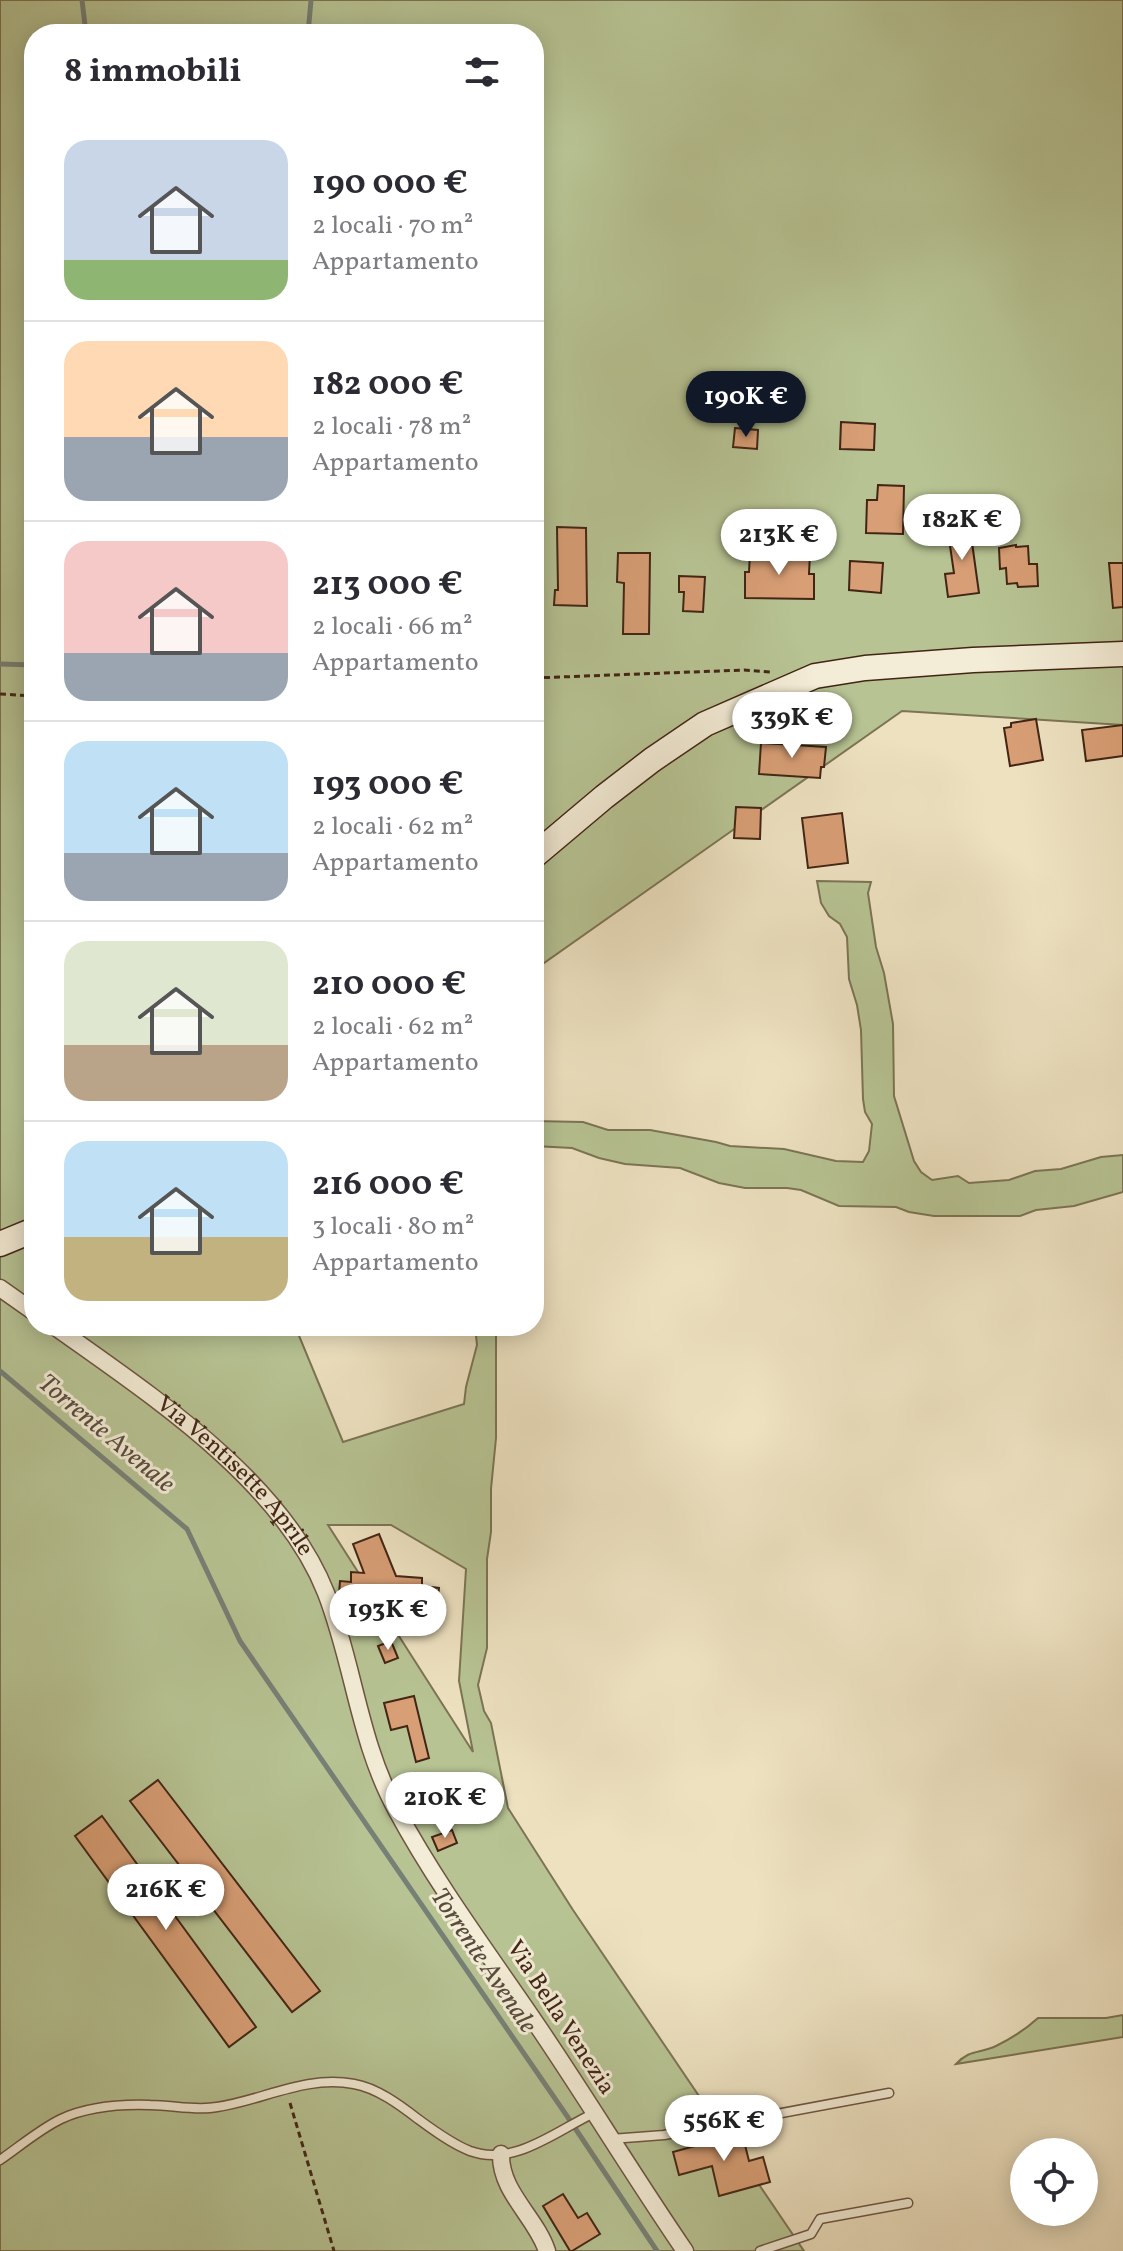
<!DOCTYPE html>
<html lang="it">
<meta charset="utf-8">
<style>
body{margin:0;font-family:Vollkorn,serif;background:#f2f2f3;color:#2b2b33;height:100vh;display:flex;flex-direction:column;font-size:30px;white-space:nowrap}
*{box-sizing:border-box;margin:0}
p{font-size:26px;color:#7c7c81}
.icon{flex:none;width:44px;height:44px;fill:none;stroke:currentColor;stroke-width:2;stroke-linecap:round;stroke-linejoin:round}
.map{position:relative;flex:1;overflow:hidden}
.side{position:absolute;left:24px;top:24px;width:520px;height:1312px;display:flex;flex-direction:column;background:#fff;border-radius:32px;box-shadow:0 4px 20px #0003}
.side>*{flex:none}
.fabs{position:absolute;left:1010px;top:2138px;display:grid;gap:16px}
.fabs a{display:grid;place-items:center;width:88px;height:88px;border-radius:50%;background:#fff;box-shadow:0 4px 20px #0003;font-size:40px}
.price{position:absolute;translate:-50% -68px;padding:0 18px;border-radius:28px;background:#fff;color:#222;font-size:26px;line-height:52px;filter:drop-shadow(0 2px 4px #0008)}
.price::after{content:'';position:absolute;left:50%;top:48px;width:24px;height:18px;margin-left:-12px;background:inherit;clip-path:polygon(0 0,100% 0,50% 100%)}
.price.selected{background:#111827;color:#fff}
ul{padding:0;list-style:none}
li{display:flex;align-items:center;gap:24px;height:200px;padding:0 40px}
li+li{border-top:2px solid #e1e1e2}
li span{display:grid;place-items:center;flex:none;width:224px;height:160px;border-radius:24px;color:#555}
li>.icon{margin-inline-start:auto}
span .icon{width:96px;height:96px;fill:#fffc;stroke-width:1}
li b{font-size:34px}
h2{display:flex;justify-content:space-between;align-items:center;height:96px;padding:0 40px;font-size:34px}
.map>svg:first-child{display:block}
.green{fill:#b7c393;stroke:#7c7454;stroke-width:2;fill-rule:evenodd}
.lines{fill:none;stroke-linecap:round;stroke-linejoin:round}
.stream{stroke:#778076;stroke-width:5}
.building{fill:#d89e75;stroke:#422515;stroke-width:2}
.lane-casing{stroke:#6d5440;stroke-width:11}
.street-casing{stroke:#6d5440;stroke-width:19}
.secondary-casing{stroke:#422515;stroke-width:27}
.path{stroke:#422515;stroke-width:3;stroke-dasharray:6 4;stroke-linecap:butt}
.lane{stroke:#f3ecd6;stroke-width:8}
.street{stroke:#f3ecd6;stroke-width:16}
.secondary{stroke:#f3ecd6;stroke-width:24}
.labels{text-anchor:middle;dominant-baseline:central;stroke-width:6;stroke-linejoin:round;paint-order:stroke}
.street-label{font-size:24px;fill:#422515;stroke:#f3ecd6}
.water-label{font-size:26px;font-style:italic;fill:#584b3e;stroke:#f3ecd6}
</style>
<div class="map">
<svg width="1123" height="2251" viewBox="0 0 1123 2251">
<rect width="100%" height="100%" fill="#ede1c0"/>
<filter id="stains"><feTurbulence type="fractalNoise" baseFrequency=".0025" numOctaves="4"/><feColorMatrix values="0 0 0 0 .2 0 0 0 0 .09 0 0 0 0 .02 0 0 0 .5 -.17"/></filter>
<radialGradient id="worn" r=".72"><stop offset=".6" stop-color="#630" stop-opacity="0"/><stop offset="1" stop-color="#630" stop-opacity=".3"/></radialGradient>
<g class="green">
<path d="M0,0H1123V725L902,711L534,970V34H34V1326H295L343,1442L464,1404L466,1387L477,1345L475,1326H496V1438L491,1489V1532L487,1559V1648L478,1685L484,1711L491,1723L508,1808L573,1910L804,2251H0ZM328,1525H391L466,1569L459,1681L473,1752Z"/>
<path d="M817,881L871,882L868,893L876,947L884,973L893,1024L894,1096L914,1161L921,1172L932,1180L958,1176L969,1183L1009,1180L1035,1171L1061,1169L1101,1157L1123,1155V1192L1074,1206L1036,1210L1020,1216H934L909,1212L896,1207L839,1206L801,1190L787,1188H745L719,1183L680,1168L625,1164L599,1158L572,1148L534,1146V1121L583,1122L608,1130H650L716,1142L730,1146L784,1149L836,1161L863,1162L869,1151L872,1124L865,1112L863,1099L861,1030L857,1005L849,979L847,937L840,924L829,916L821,903Z"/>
<path d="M1123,2015V2037L956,2064C970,2049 979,2054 996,2046C1012,2038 1025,2030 1038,2018H1106Z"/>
</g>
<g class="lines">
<g class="stream">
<path d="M82,0L86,34"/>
<path d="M308,34L311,0"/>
<path d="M0,664L34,665"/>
<path d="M0,1371L187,1529L240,1641L567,2116L657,2251"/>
</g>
</g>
<g class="building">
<path d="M841,422L875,424L874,450L840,449Z"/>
<path d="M735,428L758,430L757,449L733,447Z"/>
<path d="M878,485L904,486L903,534L866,533L867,500H877Z"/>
<path d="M969,521L979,593L948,597L945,574L954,573L947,525Z"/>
<path d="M557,527L586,528L587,606L554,605L555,590H558Z"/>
<path d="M1016,545V547L1028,546L1029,564H1037L1038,586L1018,587L1017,583L1007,584L1006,568L1000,569L999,548Z"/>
<path d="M618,553H650L649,634H623L624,583L617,582Z"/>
<path d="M750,553L810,554L809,574H814V599L745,598V572H749Z"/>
<path d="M850,561L883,563L881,593L849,590Z"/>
<path d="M1109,563H1123V607L1113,608Z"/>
<path d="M679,576L705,577L703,612L683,611L684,592H679Z"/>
<path d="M1036,719L1043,760L1010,766L1004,728L1011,727V723Z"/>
<path d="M1123,725V756L1086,761L1082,730Z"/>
<path d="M761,743L826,747L824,767H821L820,778L759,774Z"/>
<path d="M736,807L761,808L760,839L734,838Z"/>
<path d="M842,813L848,863L808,868L802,818Z"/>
<path d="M379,1534L396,1576L422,1578V1586L439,1588L437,1611L364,1604V1597L339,1595L340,1581L351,1582V1572L364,1573L353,1544Z"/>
<path d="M391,1641L398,1658L385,1663L378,1646Z"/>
<path d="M414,1696L429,1758L416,1762L407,1726L391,1730L384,1703Z"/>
<path d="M158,1780L320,1991L292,2012L130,1801Z"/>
<path d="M102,1816L256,2027L229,2047L75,1836Z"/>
<path d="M452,1830L457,1843L438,1851L432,1837Z"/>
<path d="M727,2130L728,2136L742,2133L749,2161L763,2157L770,2182L719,2196L712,2166L679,2175L673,2152L713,2141L712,2133Z"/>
<path d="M563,2194L578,2218L587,2213L600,2234L572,2251H570L543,2206Z"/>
</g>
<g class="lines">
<g class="lane-casing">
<g id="lane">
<path d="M611,2139L664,2135L889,2093"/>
<path d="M0,2160C19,2147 40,2129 61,2119C89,2106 120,2104 150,2105C173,2105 195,2111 217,2107C264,2100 305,2075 354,2084C377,2088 400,2105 418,2119C433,2130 452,2144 470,2151C514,2167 556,2131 594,2113"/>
<path d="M760,2251L811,2234L820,2219L908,2203"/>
</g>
</g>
<g class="street-casing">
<g id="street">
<path d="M0,1288L34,1312"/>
<path id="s1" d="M54,1326C149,1394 282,1480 326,1593C354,1665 359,1743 397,1811C438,1887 491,1957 539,2028C589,2102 635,2178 685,2251"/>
<path d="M501,2154C500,2192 536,2217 547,2251"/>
</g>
</g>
<g class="secondary-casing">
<g id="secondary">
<path d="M534,856L604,797L652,760L705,724L815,676L865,668L973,660L1123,654"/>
<path d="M0,1244L34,1230"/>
</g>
</g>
<g class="path">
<path d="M534,678L744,670L770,672"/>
<path d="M0,694L34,696"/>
<path d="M290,2103L334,2251"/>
</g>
<use href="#lane" class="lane"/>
<use href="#street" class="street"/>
<use href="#secondary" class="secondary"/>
</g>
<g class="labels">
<g class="street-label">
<text stroke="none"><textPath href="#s1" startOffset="236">Via Ventisette Aprile</textPath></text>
<text transform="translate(560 2018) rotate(57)">Via Bella Venezia</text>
</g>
<g class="water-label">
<text transform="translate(106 1434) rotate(40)">Torrente Avenale</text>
<text transform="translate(483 1961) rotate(56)">Torrente Avenale</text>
</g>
</g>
<rect width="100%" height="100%" filter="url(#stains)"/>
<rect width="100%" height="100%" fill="url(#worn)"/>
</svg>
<div class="fabs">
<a><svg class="icon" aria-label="locate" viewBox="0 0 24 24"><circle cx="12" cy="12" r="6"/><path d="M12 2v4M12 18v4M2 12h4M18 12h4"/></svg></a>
</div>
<b class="price selected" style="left:746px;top:439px">190K €</b>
<b class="price" style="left:962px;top:562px">182K €</b>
<b class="price" style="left:779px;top:577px">213K €</b>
<b class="price" style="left:792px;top:760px">339K €</b>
<b class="price" style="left:388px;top:1652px">193K €</b>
<b class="price" style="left:445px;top:1840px">210K €</b>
<b class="price" style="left:166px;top:1932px">216K €</b>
<b class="price" style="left:724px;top:2163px">556K €</b>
<section class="side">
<h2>8 immobili<svg class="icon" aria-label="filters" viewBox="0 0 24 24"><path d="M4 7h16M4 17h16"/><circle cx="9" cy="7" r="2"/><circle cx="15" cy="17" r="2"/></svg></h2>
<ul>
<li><span style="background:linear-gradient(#c9d6e8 75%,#8fb573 0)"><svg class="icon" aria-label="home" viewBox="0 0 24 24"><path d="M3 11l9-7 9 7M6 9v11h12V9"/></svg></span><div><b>190 000 €</b><p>2 locali · 70 m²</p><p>Appartamento</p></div></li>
<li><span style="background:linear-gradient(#ffd9b3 60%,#9aa5b1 0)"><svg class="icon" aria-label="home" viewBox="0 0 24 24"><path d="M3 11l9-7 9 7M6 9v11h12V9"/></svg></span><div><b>182 000 €</b><p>2 locali · 78 m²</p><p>Appartamento</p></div></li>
<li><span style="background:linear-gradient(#f6c9c9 70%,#9aa5b1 0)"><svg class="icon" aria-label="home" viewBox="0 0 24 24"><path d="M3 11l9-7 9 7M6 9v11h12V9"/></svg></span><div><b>213 000 €</b><p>2 locali · 66 m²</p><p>Appartamento</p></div></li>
<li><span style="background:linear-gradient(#bfe0f5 70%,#9aa5b1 0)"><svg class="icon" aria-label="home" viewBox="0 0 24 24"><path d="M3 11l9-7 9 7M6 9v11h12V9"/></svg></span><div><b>193 000 €</b><p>2 locali · 62 m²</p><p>Appartamento</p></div></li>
<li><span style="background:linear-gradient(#dfe7d0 65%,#b9a48a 0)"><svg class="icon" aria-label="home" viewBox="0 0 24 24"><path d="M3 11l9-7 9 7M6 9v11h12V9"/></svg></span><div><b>210 000 €</b><p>2 locali · 62 m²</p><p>Appartamento</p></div></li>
<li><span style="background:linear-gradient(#bfe0f5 60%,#c2b280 0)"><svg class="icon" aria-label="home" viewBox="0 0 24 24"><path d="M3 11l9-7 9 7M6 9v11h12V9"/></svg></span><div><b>216 000 €</b><p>3 locali · 80 m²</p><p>Appartamento</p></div></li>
</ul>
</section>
</div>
